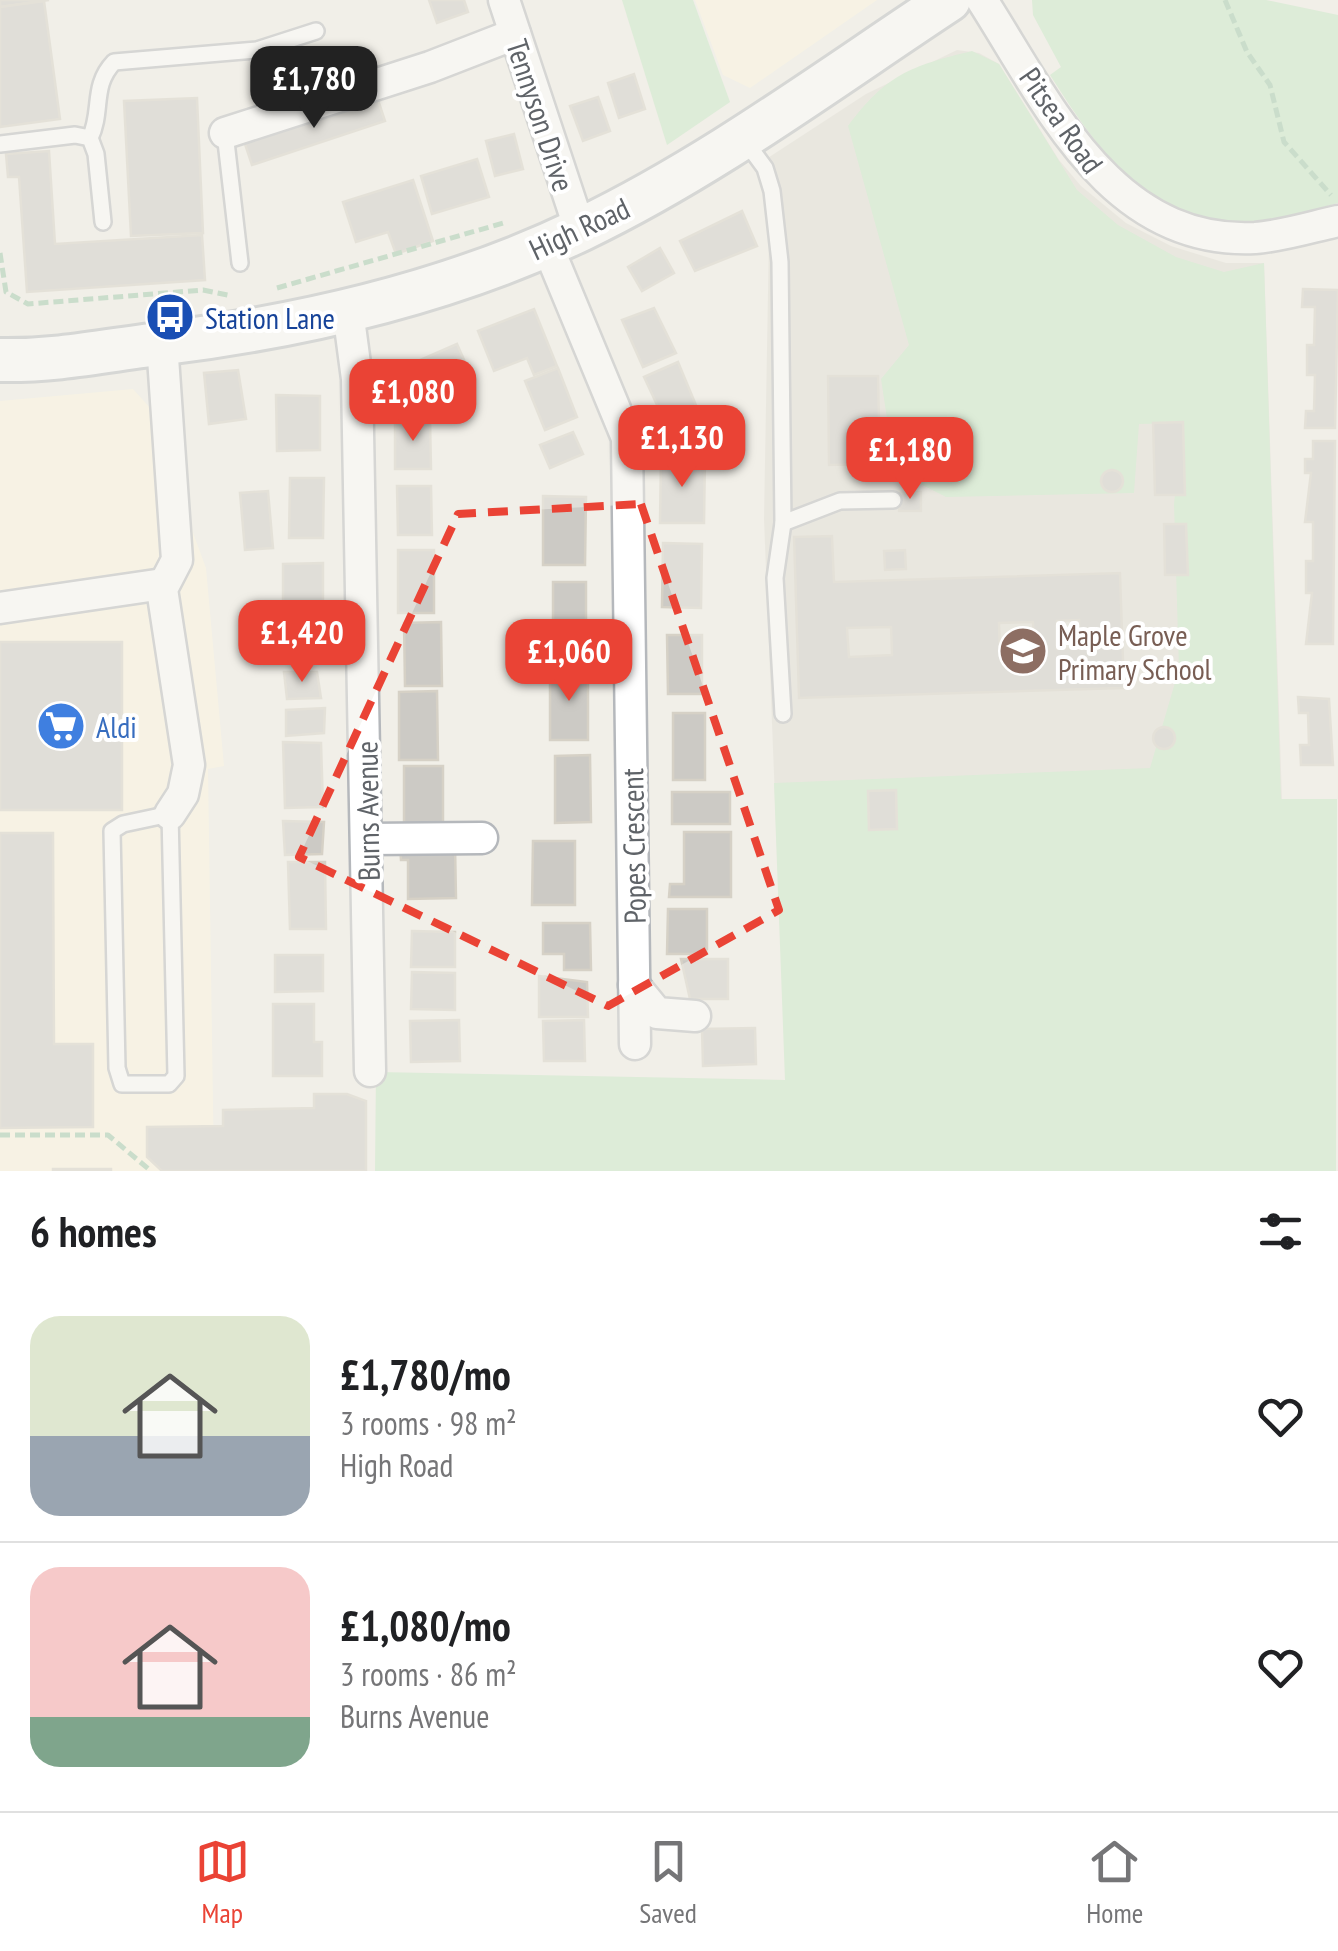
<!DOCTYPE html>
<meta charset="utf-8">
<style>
body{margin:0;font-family:"PT Sans Narrow",sans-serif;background:#f6f6f6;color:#202124;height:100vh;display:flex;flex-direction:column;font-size:38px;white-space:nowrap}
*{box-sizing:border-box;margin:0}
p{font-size:32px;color:#757577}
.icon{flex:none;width:55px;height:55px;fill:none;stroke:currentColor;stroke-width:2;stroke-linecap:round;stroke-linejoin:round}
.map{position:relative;height:1171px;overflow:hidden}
.details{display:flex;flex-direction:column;background:#fff;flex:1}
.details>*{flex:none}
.price{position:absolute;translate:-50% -85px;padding:0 22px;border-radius:20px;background:#ea4335;color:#fff;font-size:32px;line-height:65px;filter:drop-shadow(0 2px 5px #0008)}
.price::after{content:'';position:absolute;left:50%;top:60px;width:30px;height:22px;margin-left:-15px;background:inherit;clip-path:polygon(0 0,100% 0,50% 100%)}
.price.active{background:#222;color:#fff}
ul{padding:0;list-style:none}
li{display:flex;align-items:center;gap:30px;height:250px;padding:0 30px}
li+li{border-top:2px solid #e0e0e0}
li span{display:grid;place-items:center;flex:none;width:280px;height:200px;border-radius:30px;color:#555}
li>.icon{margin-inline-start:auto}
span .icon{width:120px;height:120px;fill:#fffc;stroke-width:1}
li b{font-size:42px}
h2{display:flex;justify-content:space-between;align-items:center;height:120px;padding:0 30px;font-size:42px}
.dock{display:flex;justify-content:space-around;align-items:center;height:140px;border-top:2px solid #e0e0e0;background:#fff;font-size:28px;color:#757577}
.dock a{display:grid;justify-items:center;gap:5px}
.dock .active{color:#ea4335}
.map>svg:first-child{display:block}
.commercial{fill:#fef7e0}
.education{fill:#e1ded6}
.green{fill:#c5e8c5}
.building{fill:#cccac5;stroke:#d6d1c6;stroke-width:2.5;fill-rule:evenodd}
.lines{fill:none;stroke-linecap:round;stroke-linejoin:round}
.service-casing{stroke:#b5b8bc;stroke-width:20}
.minor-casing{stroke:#b5b8bc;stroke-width:35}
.secondary-casing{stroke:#b6babf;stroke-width:48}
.path{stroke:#9cc7a9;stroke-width:5;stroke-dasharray:10 5;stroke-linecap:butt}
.service{stroke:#fff;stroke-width:15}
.minor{stroke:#fff;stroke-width:30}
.secondary{stroke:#fff;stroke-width:42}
.marked{fill:none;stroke:#ea4335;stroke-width:8;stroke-dasharray:20 12;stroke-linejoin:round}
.labels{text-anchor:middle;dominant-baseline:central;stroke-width:8;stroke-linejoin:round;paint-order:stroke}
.street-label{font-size:30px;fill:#5f6368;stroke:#fff}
.transit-label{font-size:30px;fill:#164399;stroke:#fff;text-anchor:start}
.education-label{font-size:30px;fill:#785e54;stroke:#fff;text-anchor:start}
.shop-label{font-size:30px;fill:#366cbe;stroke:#fff;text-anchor:start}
</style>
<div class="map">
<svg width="1338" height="1171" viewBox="0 0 1338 1171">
<rect width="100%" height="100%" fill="#f1efe8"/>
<g class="commercial">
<path d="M695,0H877L750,88L723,75Z"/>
<path d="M133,389L153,411L154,427L206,568L224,766L208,769L214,1171H0V401Z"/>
</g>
<path class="education" d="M957,50L979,53L999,64L1059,160L1081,186L1126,223L1171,246L1226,263H1264L1282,800L1171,1171L786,1080L764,519L769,236L761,178L754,167L866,94Z"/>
<g class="green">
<path d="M622,0H693L730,102L667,145Z"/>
<path d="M1032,0H1266L1338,15V203C1316,209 1293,217 1271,220C1158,237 1103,158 1050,75L1061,67L1033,15Z"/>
<path d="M972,51L999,64L1077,190L1118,225L1176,257L1224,272L1264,263L1281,799H1337L1336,1171H375L376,1072L785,1080L774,783L1150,768L1179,669L1174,504L1183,423L1139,424L1134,493L946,497L895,471L881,379L909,345L848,126C886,75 910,66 972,51Z"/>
</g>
<g class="building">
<path d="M0,0H49L0,7Z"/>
<path d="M429,0H464L468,12L437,23Z"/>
<path d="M44,1L60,119L0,127V7Z"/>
<path d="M634,74L645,109L619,118L608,83Z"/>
<path d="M377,97L385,121L252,165L244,141Z"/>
<path d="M598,97L610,131L583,141L570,106Z"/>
<path d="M197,98L203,233L131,236L124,101Z"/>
<path d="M514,134L523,169L495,176L486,141Z"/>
<path d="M49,151L55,244L202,235L205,280L27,292L19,177H8L6,154Z"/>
<path d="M477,159L489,197L432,214L421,176Z"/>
<path d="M413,180L433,241L396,254L388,232L356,242L343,202Z"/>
<path d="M742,211L757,246L695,271L680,241Z"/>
<path d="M660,248L674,273L642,291L628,267Z"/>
<path d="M1303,289L1338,290L1335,428H1305L1306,411H1314L1315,375H1307V345H1314L1315,307H1302Z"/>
<path d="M654,308L676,353L643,367L622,320Z"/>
<path d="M534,309L557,366L534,375L527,358L494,371L478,331Z"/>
<path d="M457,344L469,371L413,395L402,368Z"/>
<path d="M678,362L698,410L666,424L644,377Z"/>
<path d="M558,368L577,417L545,430L525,381Z"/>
<path d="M238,370L246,419L209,424L204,373Z"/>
<path d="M828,376H878L880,464L829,465Z"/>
<path d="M276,395L320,396V450L277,451Z"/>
<path d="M430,418L431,469H395V419Z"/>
<path d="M1183,422L1185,495H1155L1153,423Z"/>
<path d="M573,432L583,454L550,468L540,445Z"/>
<path d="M1313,441H1335L1333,644H1306L1312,593H1306V561H1313V522H1305L1311,473H1305V459H1313Z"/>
<path d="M661,456H705L704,523H660Z"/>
<circle cx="1112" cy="481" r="11"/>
<path d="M290,478H324L323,538H289Z"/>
<path d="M397,486H431L432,535H398Z"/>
<path d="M268,491L273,548L245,550L240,493Z"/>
<path d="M921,492V511H899V493Z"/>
<path d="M543,496L586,497L585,565H543Z"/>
<path d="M1164,524H1186L1188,575H1165Z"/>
<path d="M832,536L834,582L1120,573L1124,688L799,698L794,537ZM1079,620V648L1057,649V621ZM1033,622L1034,650L1000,651L999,623ZM891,627L892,655L849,657L847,628Z"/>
<path d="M663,543L702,544L701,608L662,607Z"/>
<rect x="398" y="550" width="36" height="63"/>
<path d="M905,550L906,569L885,570L884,551Z"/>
<path d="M323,563V625L283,626V564Z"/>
<rect x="553" y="582" width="33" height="70"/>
<path d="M441,622L442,686H405L404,623Z"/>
<path d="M281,633L316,634L319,661L283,663Z"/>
<path d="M667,635H702V694H668Z"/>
<rect x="0" y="642" width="122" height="168"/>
<rect x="550" y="668" width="38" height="72"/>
<path d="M284,672H317L321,698L287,699Z"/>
<path d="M437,691L438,760H399V692Z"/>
<path d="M1298,697L1329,699L1333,765H1301L1300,745H1309L1308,713H1299Z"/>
<path d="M325,708L324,733L286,736V710Z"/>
<rect x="673" y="713" width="32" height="67"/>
<circle cx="1164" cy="738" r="11"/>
<path d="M283,742L321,743L323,807L285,808Z"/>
<path d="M590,755L591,822L555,823V756Z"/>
<rect x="404" y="766" width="39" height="65"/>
<path d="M896,790L897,829L869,830L868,791Z"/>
<rect x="672" y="792" width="58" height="32"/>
<path d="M283,821L324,822L322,854L285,855Z"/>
<path d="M684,832H731V897H669L670,884H684Z"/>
<path d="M0,833H53L54,1044H93V1127L0,1128Z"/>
<path d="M533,841H575V905H532Z"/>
<path d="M455,845L456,898L408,899V860H401L400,846Z"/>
<path d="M288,862H325L326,929H290Z"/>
<path d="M668,909H707V954H667Z"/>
<path d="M543,923H590L591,970H564V954H543Z"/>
<path d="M412,931L455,932V967H411Z"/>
<path d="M275,955H323V991L275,992Z"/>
<path d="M681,959H728V999H690Z"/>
<path d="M412,972L455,973V1010L411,1009Z"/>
<path d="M539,976L587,982L588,1017H539Z"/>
<path d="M273,1004H314V1042H322V1076H273Z"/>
<path d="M459,1020L460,1061L411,1062L410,1021Z"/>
<path d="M584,1020L585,1061H544L543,1021Z"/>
<path d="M755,1028L756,1064L703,1066L702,1029Z"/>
<path d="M314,1094H347L366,1101V1171H162L147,1157V1127L223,1126V1110L314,1108Z"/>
<rect x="53" y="1169" width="58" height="2"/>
</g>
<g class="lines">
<g class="service-casing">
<g id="service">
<path d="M225,133L240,263"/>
<path d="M90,138C103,111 91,86 114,62L257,50L316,31"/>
<path d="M743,138L765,168L772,191L780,262L783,523L775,578L783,714"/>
<path d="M0,144L75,135L90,138L96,154L103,222"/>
<path d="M783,523L840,501L893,500"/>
<path d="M170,814L176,1076L169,1084H122L117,1068L112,831L123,824Z"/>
</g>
</g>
<g class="minor-casing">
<g id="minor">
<path d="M504,0L580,230"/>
<path d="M982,0C1048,103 1111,245 1255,238C1283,236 1311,227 1338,221"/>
<path d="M225,133L430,67L515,34"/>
<path d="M547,245L627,438L635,1044"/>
<path d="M348,311L357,379L370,1071"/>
<path d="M162,343L177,560L162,589L189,765L183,794L170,814"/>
<path d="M0,608L163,584"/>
<path d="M368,839L482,838"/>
<path d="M634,985L657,1013L695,1016"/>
</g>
</g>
<g class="secondary-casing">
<path id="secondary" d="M0,360C61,361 107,350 166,343C309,325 451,292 582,229C711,167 829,79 949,0"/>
</g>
<g class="path">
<path d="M1225,0L1247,52L1270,85L1284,142L1331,195"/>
<path d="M0,253L6,292L28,304L203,290L232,296"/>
<path d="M277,288L507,222"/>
<path d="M0,1135H108L151,1171"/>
</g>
<use href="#service" class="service"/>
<use href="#minor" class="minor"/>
<use href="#secondary" class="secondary"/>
</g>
<path d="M0 0H1338V1171H0ZM641,504L779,910L608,1006L299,857L458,514Z" fill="#f1efe8" fill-opacity=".55" fill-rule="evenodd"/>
<path class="marked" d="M641,504L779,910L608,1006L299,857L458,514Z"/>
<defs>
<g id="bus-disc" transform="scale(2.5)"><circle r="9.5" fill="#1a4fb4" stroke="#fff"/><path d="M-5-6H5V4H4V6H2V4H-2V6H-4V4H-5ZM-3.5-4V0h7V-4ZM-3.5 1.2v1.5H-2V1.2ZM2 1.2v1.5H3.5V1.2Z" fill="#fff"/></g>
<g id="school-disc" transform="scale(2.5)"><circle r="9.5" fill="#8d6e63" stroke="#fff"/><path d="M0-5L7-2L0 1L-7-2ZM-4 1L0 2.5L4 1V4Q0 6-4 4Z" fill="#fff"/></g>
<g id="supermarket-disc" transform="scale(2.5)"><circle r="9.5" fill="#3f7fe0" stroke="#fff"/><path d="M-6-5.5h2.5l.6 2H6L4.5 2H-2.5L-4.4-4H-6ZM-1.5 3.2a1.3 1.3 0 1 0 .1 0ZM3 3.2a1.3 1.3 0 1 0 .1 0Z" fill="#fff"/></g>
</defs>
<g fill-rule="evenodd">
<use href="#bus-disc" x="170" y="317"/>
<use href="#school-disc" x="1023" y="651"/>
<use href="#supermarket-disc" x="61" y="726"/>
</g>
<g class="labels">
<g class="street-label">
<text transform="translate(541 115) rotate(72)">Tennyson Drive</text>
<text transform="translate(1062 120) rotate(55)">Pitsea Road</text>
<text transform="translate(579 228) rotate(-25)">High Road</text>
<text transform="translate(367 811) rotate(-91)">Burns Avenue</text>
<text transform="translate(633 846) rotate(-91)">Popes Crescent</text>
</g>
<g class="transit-label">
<text x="205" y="317">Station Lane</text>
</g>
<g class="education-label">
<text x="1058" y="634">Maple Grove<tspan x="1058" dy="34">Primary School</tspan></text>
</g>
<g class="shop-label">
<text x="96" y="726">Aldi</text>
</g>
</g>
</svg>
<b class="price active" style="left:314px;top:131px">£1,780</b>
<b class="price" style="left:413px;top:444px">£1,080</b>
<b class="price" style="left:682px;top:490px">£1,130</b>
<b class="price" style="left:910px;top:502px">£1,180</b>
<b class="price" style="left:302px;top:685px">£1,420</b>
<b class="price" style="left:569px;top:704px">£1,060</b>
</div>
<section class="details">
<h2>6 homes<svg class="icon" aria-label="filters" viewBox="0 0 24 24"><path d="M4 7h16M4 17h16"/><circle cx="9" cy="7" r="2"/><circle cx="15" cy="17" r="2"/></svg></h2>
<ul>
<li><span style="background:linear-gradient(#dfe7d0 60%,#9aa5b1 0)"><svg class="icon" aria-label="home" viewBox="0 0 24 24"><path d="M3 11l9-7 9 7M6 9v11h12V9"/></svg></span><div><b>£1,780/mo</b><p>3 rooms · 98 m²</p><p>High Road</p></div><svg class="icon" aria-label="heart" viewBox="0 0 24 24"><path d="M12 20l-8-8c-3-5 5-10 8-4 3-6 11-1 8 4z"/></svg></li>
<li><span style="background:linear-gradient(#f6c9c9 75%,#7fa58c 0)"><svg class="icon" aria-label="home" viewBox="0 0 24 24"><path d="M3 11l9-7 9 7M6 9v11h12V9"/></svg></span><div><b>£1,080/mo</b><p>3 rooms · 86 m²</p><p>Burns Avenue</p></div><svg class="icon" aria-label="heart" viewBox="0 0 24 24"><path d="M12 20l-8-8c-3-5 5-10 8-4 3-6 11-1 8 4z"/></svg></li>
</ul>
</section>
<nav class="dock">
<a class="active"><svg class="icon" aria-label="map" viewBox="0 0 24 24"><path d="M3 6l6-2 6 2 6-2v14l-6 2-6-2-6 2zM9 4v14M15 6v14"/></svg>Map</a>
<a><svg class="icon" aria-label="saved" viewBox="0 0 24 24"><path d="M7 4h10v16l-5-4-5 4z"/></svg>Saved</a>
<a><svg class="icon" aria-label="home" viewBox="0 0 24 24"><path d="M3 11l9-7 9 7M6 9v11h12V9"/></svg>Home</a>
</nav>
